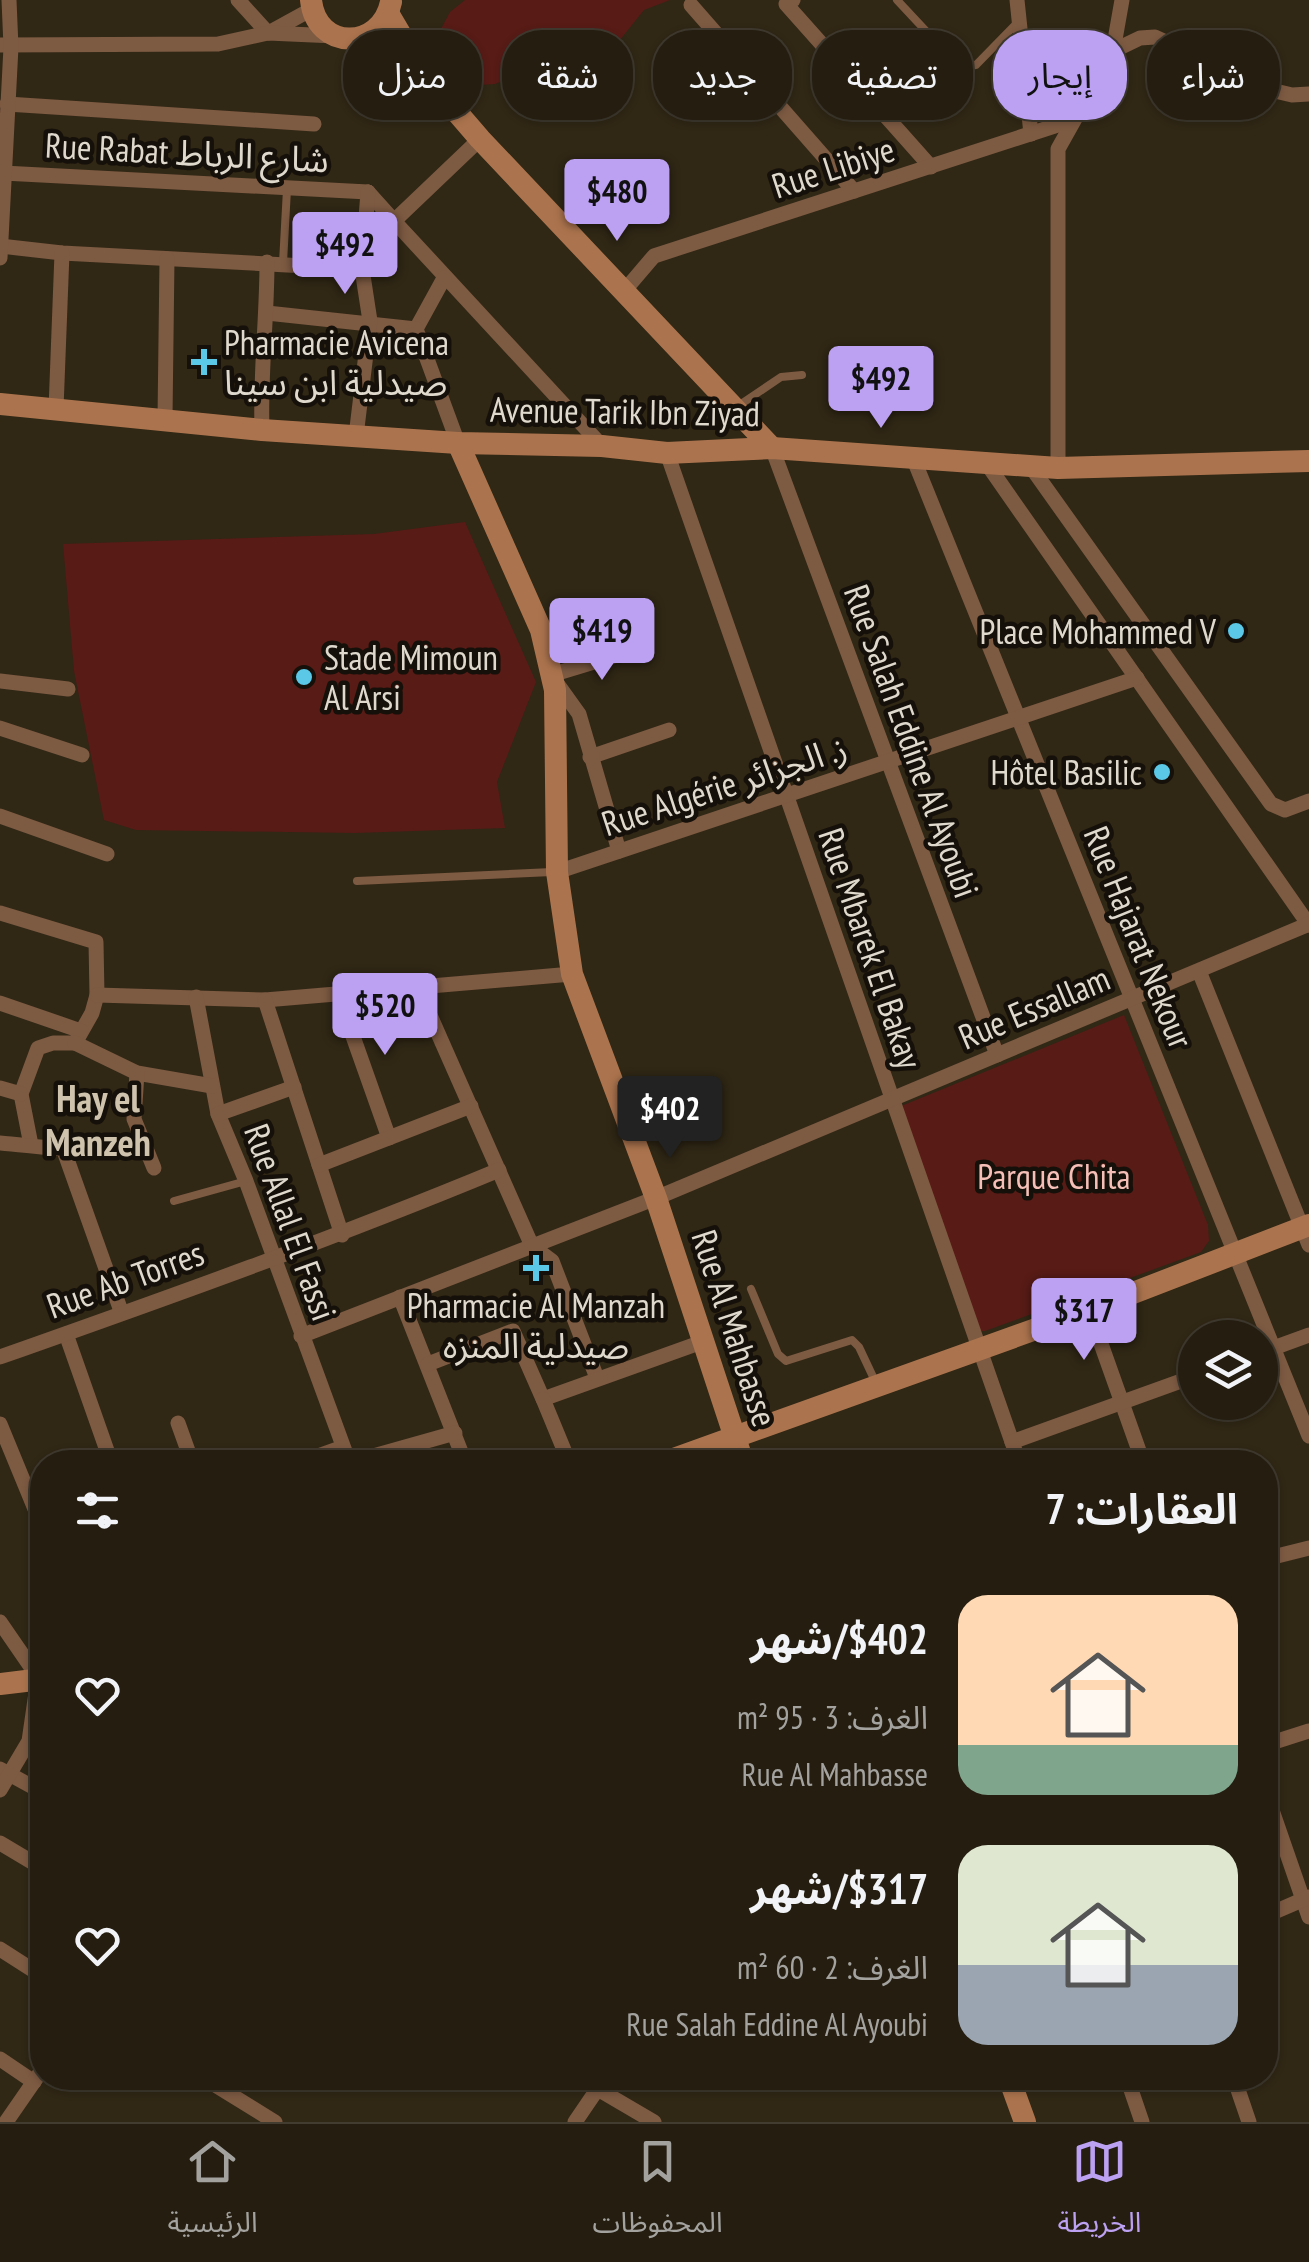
<!DOCTYPE html>
<html lang="ar">
<meta charset="utf-8">
<style>
body{margin:0;font-family:"PT Sans Narrow","Noto Sans Arabic",sans-serif;background:#2c2619;color:#f1f3f6;direction:rtl;height:100vh;display:flex;flex-direction:column;font-size:38px;white-space:nowrap}
*{box-sizing:border-box;margin:0}
p{font-size:32px;color:#a3a29f}
.icon{flex:none;width:55px;height:55px;fill:none;stroke:currentColor;stroke-width:2;stroke-linecap:round;stroke-linejoin:round}
.map{position:relative;flex:1;overflow:hidden;direction:ltr}
.details{position:absolute;left:30px;top:1450px;width:1248px;height:640px;display:flex;flex-direction:column;background:#241d10;border-radius:40px;box-shadow:0 2px 8px #0004,0 0 0 2px #413b30;direction:rtl}
.details>*{flex:none}
.guide{position:absolute;left:30px;top:30px;width:1250px;height:90px;direction:rtl;display:flex;gap:20px}
.fabs{position:absolute;left:1178px;top:1320px;display:grid;gap:20px}
.fabs a{display:grid;place-items:center;width:100px;height:100px;border-radius:50%;background:#241d10;box-shadow:0 2px 8px #0004,0 0 0 2px #413b30;font-size:50px}
.price{position:absolute;translate:-50% -85px;padding:0 22px;border-radius:10px;background:#bca0f2;color:#111;font-size:32px;line-height:65px;filter:drop-shadow(0 2px 5px #0008)}
.price::after{content:'';position:absolute;left:50%;top:60px;width:30px;height:22px;margin-left:-15px;background:inherit;clip-path:polygon(0 0,100% 0,50% 100%)}
.price.active{background:#222;color:#fff}
ul{padding:0;list-style:none}
li{display:flex;align-items:center;gap:30px;height:250px;padding:0 40px}
li span{display:grid;place-items:center;flex:none;width:280px;height:200px;border-radius:30px;color:#555}
li>.icon{margin-inline-start:auto}
span .icon{width:120px;height:120px;fill:#fffc;stroke-width:1}
li b{font-size:42px}
h2{display:flex;justify-content:space-between;align-items:center;height:120px;padding:0 40px;font-size:42px}
.tag{padding:0 35px;border-radius:40px;background:#241d10;box-shadow:0 2px 8px #0004,0 0 0 2px #413b30;font-size:35px;line-height:90px}
.tag.active{background:#bca0f2;color:#111}
.tab-bar{display:flex;justify-content:space-around;align-items:center;height:140px;border-top:2px solid #413b30;background:#241d10;font-size:28px;color:#a3a29f}
.tab-bar a{display:grid;justify-items:center;gap:5px}
.tab-bar .active{color:#bca0f2}
.map>svg:first-child{display:block}
.green{fill:#581b16}
.lines{fill:none;stroke-linecap:round;stroke-linejoin:round}
.lane{stroke:#7d5a42;stroke-width:8}
.street{stroke:#7d5a42;stroke-width:15}
.secondary{stroke:#ac744e;stroke-width:22}
.poi-dot{fill:#5bc8e7;stroke:#151009;stroke-width:4}
.labels{text-anchor:middle;dominant-baseline:central;stroke-width:9;stroke-linejoin:round;paint-order:stroke}
.street-label{font-size:35px;fill:#ded8cd;stroke:#151009}
.poi-label{font-size:35px;fill:#ded8cd;stroke:#151009;text-anchor:start}
.park-label{font-size:35px;fill:#f5bfb7;stroke:#151009}
.neighbourhood-label{font-size:38px;font-weight:bold;fill:#cfc3ad;stroke:#151009}
</style>
<div class="map">
<svg width="1309" height="2122" viewBox="0 0 1309 2122">
<rect width="100%" height="100%" fill="#302715"/>
<g class="green">
<path d="M465,0H670L644,10L579,91L547,63L495,84L447,87L425,59L450,12Z"/>
<path d="M465,522L536,682L497,782L505,828L355,833L136,830L104,820L74,671L63,544L374,534Z"/>
<path d="M1124,1015L1208,1225L1209,1241L1201,1252L985,1331H975L894,1109Z"/>
</g>
<g class="lines">
<g class="lane">
<path d="M897,0L954,61L965,68L976,65L1019,21"/>
<path d="M283,263L287,189"/>
<path d="M738,406L781,377L802,375"/>
<path d="M357,881L552,872"/>
<path d="M174,1201L246,1181"/>
<path d="M751,1289L778,1354L786,1361L852,1340L859,1347L875,1381"/>
</g>
<g class="street">
<path d="M238,0L268,33"/>
<path d="M793,0L786,4L931,167"/>
<path d="M1017,0L1031,134"/>
<path d="M691,5L854,191"/>
<path d="M272,31L312,9"/>
<path d="M0,45L218,44L268,33L335,36"/>
<path d="M1113,51L1140,38L1155,37L1271,90L1292,95L1309,94"/>
<path d="M7,104L314,124"/>
<path d="M3,173L368,192"/>
<path d="M368,192L394,221L480,139"/>
<path d="M394,221L602,446"/>
<path d="M0,246L62,253L362,269"/>
<path d="M0,258L11,47L9,0"/>
<path d="M444,278L416,329L458,443"/>
<path d="M625,290L654,256L1073,120"/>
<path d="M267,313L416,329"/>
<path d="M56,409L62,253"/>
<path d="M165,418L167,259"/>
<path d="M262,430C260,373 267,319 267,262"/>
<path d="M356,436L370,321L362,269L368,192"/>
<path d="M772,448L997,1055"/>
<path d="M667,453L1019,1462"/>
<path d="M914,460L1309,1436"/>
<path d="M987,464L1309,925"/>
<path d="M1031,467L1271,804L1285,810L1309,801"/>
<path d="M1058,468V149L1113,51L1122,0"/>
<path d="M0,681L68,689"/>
<path d="M0,728L82,755"/>
<path d="M590,757L669,730"/>
<path d="M0,816L107,854"/>
<path d="M619,851L579,714L551,675L640,648"/>
<path d="M557,872L1137,678"/>
<path d="M0,913L96,942L97,995L92,1013L75,1043H53L38,1048L21,1094L31,1145"/>
<path d="M1199,971L1309,1245"/>
<path d="M418,988L532,1246L552,1261L597,1378"/>
<path d="M338,994L389,1138"/>
<path d="M97,995L265,1000L572,974"/>
<path d="M196,997L218,1114L246,1181L349,1462"/>
<path d="M265,1000L342,1235"/>
<path d="M0,1003L81,1031"/>
<path d="M75,1043L137,1073L212,1086"/>
<path d="M137,1073L134,1119L154,1168"/>
<path d="M0,1088L21,1094"/>
<path d="M218,1114L294,1087"/>
<path d="M0,1143C41,1146 104,1158 141,1141"/>
<path d="M63,1148L121,1311"/>
<path d="M319,1165L471,1106"/>
<path d="M400,1297L465,1462"/>
<path d="M1089,1310L1143,1462"/>
<path d="M66,1334L111,1462"/>
<path d="M301,1336L656,1198L1309,924"/>
<path d="M1260,1353L1309,1335"/>
<path d="M0,1357C167,1298 335,1238 499,1170"/>
<path d="M428,1364L513,1331L543,1399L702,1342"/>
<path d="M543,1399L569,1462"/>
<path d="M178,1423L192,1462"/>
<path d="M0,1424L42,1526"/>
<path d="M1012,1442L1195,1376"/>
<path d="M301,1462L343,1447"/>
<path d="M352,1462L455,1433"/>
<path d="M1265,1559L1309,1548"/>
<path d="M0,1622L42,1683"/>
<path d="M1265,1745L1309,1731"/>
<path d="M0,1769L42,1792"/>
<path d="M0,1790L29,1741L38,1679"/>
<path d="M1265,1790L1309,1917"/>
<path d="M0,1843L42,1868"/>
<path d="M1265,1916L1309,1897"/>
<path d="M0,1949L42,1976"/>
<path d="M0,2059L34,2082"/>
<path d="M204,2078L275,2122"/>
<path d="M579,2078L654,2122"/>
<path d="M1127,2078L1142,2122"/>
<path d="M1234,2078L1249,2122"/>
<path d="M6,2122L42,2070"/>
<path d="M575,2122L605,2078"/>
</g>
<g class="secondary">
<path d="M311,0C316,51 381,51 391,2"/>
<path d="M388,13L424,74L480,139L772,448"/>
<path d="M365,36L421,72"/>
<path d="M0,404L262,430L458,443L602,446L667,453L772,448L1058,468L1309,461"/>
<path d="M458,443L541,630L555,690L557,872L572,974L656,1198L743,1462"/>
<path d="M665,1462L1089,1310L1309,1225"/>
<path d="M0,1684L42,1679"/>
<path d="M1009,2078L1025,2122"/>
</g>
</g>
<g class="poi-dot">
<path d="M199 347h10v10h10v10h-10v10h-10v-10h-10v-10h10z"/>
<circle cx="1236" cy="631" r="10"/>
<circle cx="304" cy="677" r="10"/>
<circle cx="1162" cy="772" r="10"/>
<path d="M531 1253h10v10h10v10h-10v10h-10v-10h-10v-10h10z"/>
</g>
<g class="labels">
<g class="street-label">
<text transform="translate(187 152) rotate(3)">Rue Rabat شارع الرباط</text>
<text transform="translate(833 167) rotate(-18)">Rue Libiye</text>
<text transform="translate(625 411) rotate(1)">Avenue Tarik Ibn Ziyad</text>
<text transform="translate(912 741) rotate(70)">Rue Salah Eddine Al Ayoubi</text>
<text transform="translate(724 785) rotate(-18)">Rue Algérie ز. الجزائر</text>
<text transform="translate(1139 937) rotate(68)">Rue Hajarat Nekour</text>
<text transform="translate(871 948) rotate(71)">Rue Mbarek El Bakay</text>
<text transform="translate(1034 1007) rotate(-23)">Rue Essallam</text>
<text transform="translate(291 1222) rotate(70)">Rue Allal El Fassi</text>
<text transform="translate(125 1279) rotate(-20)">Rue Ab Torres</text>
<text transform="translate(735 1328) rotate(72)">Rue Al Mahbasse</text>
</g>
<g class="poi-label">
<text x="224" y="342">Pharmacie Avicena<tspan x="224" dy="40">صيدلية ابن سينا</tspan></text>
<text x="1216" y="631" text-anchor="end">Place Mohammed V</text>
<text x="324" y="657">Stade Mimoun<tspan x="324" dy="40">Al Arsi</tspan></text>
<text x="1142" y="772" text-anchor="end">Hôtel Basilic</text>
<text x="536" y="1305" text-anchor="middle">Pharmacie Al Manzah<tspan x="536" dy="40">صيدلية المنزه</tspan></text>
</g>
<g class="park-label">
<text x="1054" y="1176">Parque Chita</text>
</g>
<g class="neighbourhood-label">
<text x="98" y="1097">Hay el<tspan x="98" dy="44">Manzeh</tspan></text>
</g>
</g>
</svg>
<div class="fabs">
<a><svg class="icon" aria-label="layers" viewBox="0 0 24 24"><path d="M12 4l9 5-9 5-9-5zM3 14l9 5 9-5"/></svg></a>
</div>
<b class="price" style="left:617px;top:244px">$480</b>
<b class="price" style="left:345px;top:297px">$492</b>
<b class="price" style="left:881px;top:431px">$492</b>
<b class="price" style="left:602px;top:683px">$419</b>
<b class="price" style="left:385px;top:1058px">$520</b>
<b class="price active" style="left:670px;top:1161px">$402</b>
<b class="price" style="left:1084px;top:1363px">$317</b>
<div class="guide">
<a class="tag">شراء</a>
<a class="tag active">إيجار</a>
<a class="tag">تصفية</a>
<a class="tag">جديد</a>
<a class="tag">شقة</a>
<a class="tag">منزل</a>
</div>
<section class="details">
<h2>العقارات: 7<svg class="icon" aria-label="filters" viewBox="0 0 24 24"><path d="M4 7h16M4 17h16"/><circle cx="9" cy="7" r="2"/><circle cx="15" cy="17" r="2"/></svg></h2>
<ul>
<li><span style="background:linear-gradient(#ffd9b3 75%,#7fa58c 0)"><svg class="icon" aria-label="home" viewBox="0 0 24 24"><path d="M3 11l9-7 9 7M6 9v11h12V9"/></svg></span><div><b>$402/شهر</b><p>الغرف: 3 · 95 m²</p><p>Rue Al Mahbasse</p></div><svg class="icon" aria-label="heart" viewBox="0 0 24 24"><path d="M12 20l-8-8c-3-5 5-10 8-4 3-6 11-1 8 4z"/></svg></li>
<li><span style="background:linear-gradient(#dfe7d0 60%,#9aa5b1 0)"><svg class="icon" aria-label="home" viewBox="0 0 24 24"><path d="M3 11l9-7 9 7M6 9v11h12V9"/></svg></span><div><b>$317/شهر</b><p>الغرف: 2 · 60 m²</p><p>Rue Salah Eddine Al Ayoubi</p></div><svg class="icon" aria-label="heart" viewBox="0 0 24 24"><path d="M12 20l-8-8c-3-5 5-10 8-4 3-6 11-1 8 4z"/></svg></li>
</ul>
</section>
</div>
<nav class="tab-bar">
<a class="active"><svg class="icon" aria-label="map" viewBox="0 0 24 24"><path d="M3 6l6-2 6 2 6-2v14l-6 2-6-2-6 2zM9 4v14M15 6v14"/></svg>الخريطة</a>
<a><svg class="icon" aria-label="saved" viewBox="0 0 24 24"><path d="M7 4h10v16l-5-4-5 4z"/></svg>المحفوظات</a>
<a><svg class="icon" aria-label="home" viewBox="0 0 24 24"><path d="M3 11l9-7 9 7M6 9v11h12V9"/></svg>الرئيسية</a>
</nav>
